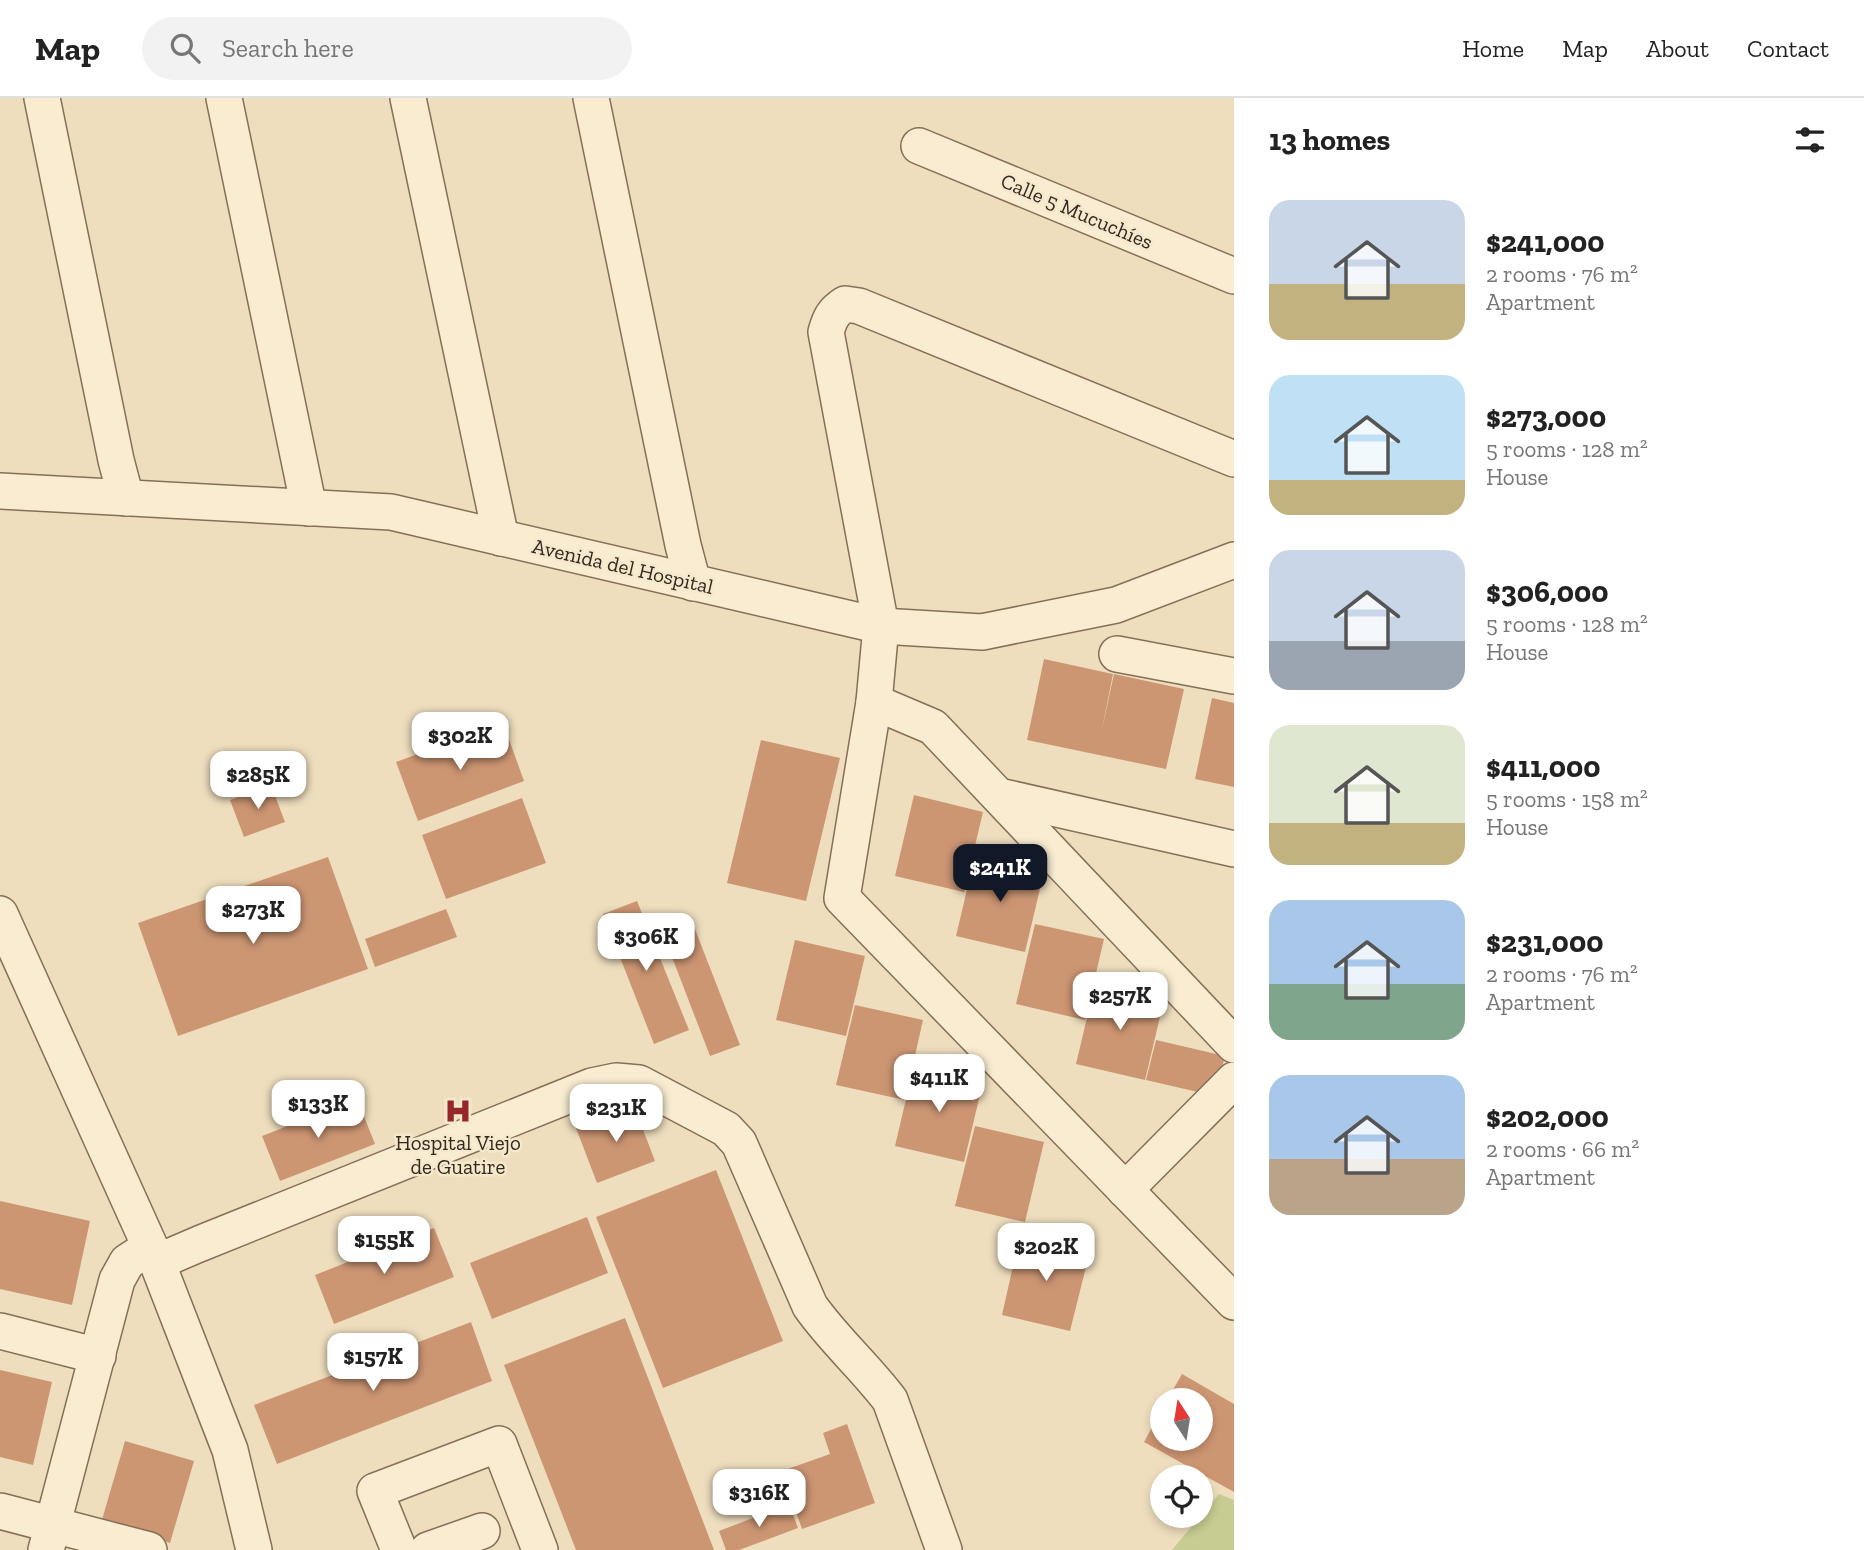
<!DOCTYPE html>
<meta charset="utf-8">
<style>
body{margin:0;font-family:"Zilla Slab",serif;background:#f2f2f2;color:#222;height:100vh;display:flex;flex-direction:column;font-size:26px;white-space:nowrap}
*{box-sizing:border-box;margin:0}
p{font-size:23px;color:#767676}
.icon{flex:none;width:38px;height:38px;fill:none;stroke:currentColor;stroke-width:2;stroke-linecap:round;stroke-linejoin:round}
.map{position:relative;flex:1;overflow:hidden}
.details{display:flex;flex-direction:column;background:#fff;width:630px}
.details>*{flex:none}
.needle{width:46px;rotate:348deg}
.controls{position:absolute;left:1150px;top:1290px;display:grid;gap:14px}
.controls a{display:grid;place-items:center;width:63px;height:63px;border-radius:50%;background:#fff;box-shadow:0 4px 10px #0003;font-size:35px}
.price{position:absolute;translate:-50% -60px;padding:0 16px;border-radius:14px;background:#fff;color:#222;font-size:23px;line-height:46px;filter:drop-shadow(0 2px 4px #0008)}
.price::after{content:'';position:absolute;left:50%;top:42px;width:21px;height:16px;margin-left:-10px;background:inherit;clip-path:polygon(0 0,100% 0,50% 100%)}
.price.current{background:#111827;color:#fff}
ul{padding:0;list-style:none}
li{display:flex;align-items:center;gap:21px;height:175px;padding:0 35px}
li span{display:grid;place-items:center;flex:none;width:196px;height:140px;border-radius:21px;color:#555}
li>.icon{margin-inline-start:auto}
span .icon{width:84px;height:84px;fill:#fffc;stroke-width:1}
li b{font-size:30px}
h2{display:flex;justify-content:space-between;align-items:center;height:84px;padding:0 35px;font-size:30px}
header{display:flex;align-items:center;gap:42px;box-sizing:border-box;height:98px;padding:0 35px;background:#fff;border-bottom:2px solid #e0e0e0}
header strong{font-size:33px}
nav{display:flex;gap:38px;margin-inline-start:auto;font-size:24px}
.search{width:490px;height:63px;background:#f2f2f2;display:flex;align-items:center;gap:18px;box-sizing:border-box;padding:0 24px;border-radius:38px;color:#767676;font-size:26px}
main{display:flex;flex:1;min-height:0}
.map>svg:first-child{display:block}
.green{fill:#c7cc92}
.building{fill:#cd9673}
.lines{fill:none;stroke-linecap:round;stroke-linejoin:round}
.minor-casing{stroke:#866f57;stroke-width:38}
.minor{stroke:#f9ecd1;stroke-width:35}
.labels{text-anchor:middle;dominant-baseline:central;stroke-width:5;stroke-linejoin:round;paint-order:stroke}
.street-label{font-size:21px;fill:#35271c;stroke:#f5e9cd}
.poi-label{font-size:21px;fill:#35271c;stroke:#f5e9cd}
</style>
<header>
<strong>Map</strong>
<div class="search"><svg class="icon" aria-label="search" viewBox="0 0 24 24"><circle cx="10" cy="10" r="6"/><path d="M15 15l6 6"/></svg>Search here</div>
<nav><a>Home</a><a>Map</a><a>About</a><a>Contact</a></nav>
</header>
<main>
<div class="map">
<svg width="1234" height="1452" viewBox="0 0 1234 1452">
<rect width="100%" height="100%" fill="#eedebe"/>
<path class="green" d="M1219,1396L1234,1402V1452H1172Z"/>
<g class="building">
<path d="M1044,561L1113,576L1101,636L1114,576L1184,591L1166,671L1027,642Z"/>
<path d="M1212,600L1234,605V689L1195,681Z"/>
<path d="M503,625L524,683L418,723L396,664Z"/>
<path d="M761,642L840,660L806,803L727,785Z"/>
<path d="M271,687L285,724L244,739L230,702Z"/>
<path d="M914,697L983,714L964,794L895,778Z"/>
<path d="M522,700L546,765L446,801L422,737Z"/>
<path d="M975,758L1044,774L1025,854L956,838Z"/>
<path d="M328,759L368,871L178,938L138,825Z"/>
<path d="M637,803L689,932L654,946L603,816Z"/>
<path d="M446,811L457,839L375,869L365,841Z"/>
<path d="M691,821L740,947L710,958L662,833Z"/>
<path d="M1035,826L1104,841L1085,922L1016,906Z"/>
<path d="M795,842L865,858L846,938L776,922Z"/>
<path d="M1095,886L1164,902L1145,982L1076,966Z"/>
<path d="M855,907L923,922L905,1002L836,987Z"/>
<path d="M1156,942L1225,958L1215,998L1146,982Z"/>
<path d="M914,967L983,984L964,1064L895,1048Z"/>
<path d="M357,1001L375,1046L280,1083L262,1038Z"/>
<path d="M634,1008L655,1063L597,1085L576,1030Z"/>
<path d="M975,1028L1044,1044L1025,1124L955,1108Z"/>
<path d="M716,1072L783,1243L663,1290L596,1119Z"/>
<path d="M0,1103L90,1123L72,1207L0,1191Z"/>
<path d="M587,1119L608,1175L492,1221L470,1165Z"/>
<path d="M434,1130L454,1179L334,1226L315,1177Z"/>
<path d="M1020,1137L1090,1153L1070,1233L1002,1217Z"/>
<path d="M625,1220L714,1452H576L504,1267Z"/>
<path d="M471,1224L492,1283L277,1366L254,1307Z"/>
<path d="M0,1272L52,1284L33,1367L0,1359Z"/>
<path d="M1182,1276L1234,1306V1394L1144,1344L1162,1311V1340H1200V1302H1167Z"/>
<path d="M847,1326L875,1405L802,1431L782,1373L830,1356L823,1335Z"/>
<path d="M125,1343L194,1363L170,1445L101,1425Z"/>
<path d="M789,1406L798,1430L739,1452H726L719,1433Z"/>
</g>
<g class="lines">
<g class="minor-casing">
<g id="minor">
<path d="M42,0L116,362L126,400"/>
<path d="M224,0L309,410"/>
<path d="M408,0L501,440"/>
<path d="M591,0L683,447L693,485"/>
<path d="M919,48L1234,178"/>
<path d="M1234,361L859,208L845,206C833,214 830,220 826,234L881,528L874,604L842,800L1234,1204"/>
<path d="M0,393L391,414L881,528L982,534L1116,507L1234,462"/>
<path d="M1117,556L1234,578"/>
<path d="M874,604L933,629L1234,947"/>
<path d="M999,698L1234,751"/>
<path d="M0,816L157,1164L230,1352L254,1452"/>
<path d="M1125,1092L1234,982"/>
<path d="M157,1164L199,1146L592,988L616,983L639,985L726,1031L739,1045L810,1208C834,1242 865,1269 890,1302L944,1452"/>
<path d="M0,1233L98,1258"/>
<path d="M0,1413L149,1452"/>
<path d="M46,1452L117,1182L127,1164L150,1149"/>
<path d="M399,1452L375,1393L499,1346L540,1452"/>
<path d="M428,1452L482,1433"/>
</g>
</g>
<use href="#minor" class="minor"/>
</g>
<defs>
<g id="hospital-bare" transform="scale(2.1)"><path d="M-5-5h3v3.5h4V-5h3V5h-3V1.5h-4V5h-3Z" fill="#96262a" stroke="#f5e9cd" stroke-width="2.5" paint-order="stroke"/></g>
</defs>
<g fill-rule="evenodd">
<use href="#hospital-bare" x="458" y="1013"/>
</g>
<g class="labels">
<g class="street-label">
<text transform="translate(1077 113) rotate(23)">Calle 5 Mucuchíes</text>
<text transform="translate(623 468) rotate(13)">Avenida del Hospital</text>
</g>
<g class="poi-label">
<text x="458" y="1044">Hospital Viejo<tspan x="458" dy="24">de Guatire</tspan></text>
</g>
</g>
</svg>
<div class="controls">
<a><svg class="needle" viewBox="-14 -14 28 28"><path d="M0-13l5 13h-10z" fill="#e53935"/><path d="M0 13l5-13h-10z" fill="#767676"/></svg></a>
<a><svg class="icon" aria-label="locate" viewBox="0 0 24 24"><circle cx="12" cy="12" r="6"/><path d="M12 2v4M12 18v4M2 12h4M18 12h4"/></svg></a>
</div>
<b class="price" style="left:460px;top:674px">$302K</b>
<b class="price" style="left:258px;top:713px">$285K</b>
<b class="price current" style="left:1000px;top:806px">$241K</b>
<b class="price" style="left:253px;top:848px">$273K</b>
<b class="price" style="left:646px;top:875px">$306K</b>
<b class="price" style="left:1120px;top:934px">$257K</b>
<b class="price" style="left:939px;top:1016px">$411K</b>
<b class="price" style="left:318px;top:1042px">$133K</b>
<b class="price" style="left:616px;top:1046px">$231K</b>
<b class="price" style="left:384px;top:1178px">$155K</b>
<b class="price" style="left:1046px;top:1185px">$202K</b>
<b class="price" style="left:373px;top:1295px">$157K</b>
<b class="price" style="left:759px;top:1431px">$316K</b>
</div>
<section class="details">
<h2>13 homes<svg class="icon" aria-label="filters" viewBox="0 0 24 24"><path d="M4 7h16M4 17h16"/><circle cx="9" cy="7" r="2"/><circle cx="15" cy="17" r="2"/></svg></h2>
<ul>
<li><span style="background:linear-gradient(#c9d6e8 60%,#c2b280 0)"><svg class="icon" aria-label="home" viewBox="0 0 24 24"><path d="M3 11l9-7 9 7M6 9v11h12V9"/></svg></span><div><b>$241,000</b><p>2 rooms · 76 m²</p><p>Apartment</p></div></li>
<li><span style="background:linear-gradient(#bfe0f5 75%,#c2b280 0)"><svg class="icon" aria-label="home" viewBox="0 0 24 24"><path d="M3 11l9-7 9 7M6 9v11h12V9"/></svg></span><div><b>$273,000</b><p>5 rooms · 128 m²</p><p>House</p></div></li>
<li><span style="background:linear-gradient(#c9d6e8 65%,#9aa5b1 0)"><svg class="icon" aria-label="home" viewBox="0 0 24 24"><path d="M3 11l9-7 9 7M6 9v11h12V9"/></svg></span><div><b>$306,000</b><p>5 rooms · 128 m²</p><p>House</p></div></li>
<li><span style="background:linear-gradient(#dfe7d0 70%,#c2b280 0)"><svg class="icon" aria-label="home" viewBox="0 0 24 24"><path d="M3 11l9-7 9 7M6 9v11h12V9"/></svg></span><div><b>$411,000</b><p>5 rooms · 158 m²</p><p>House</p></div></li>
<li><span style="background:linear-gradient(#a9c7e8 60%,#7fa58c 0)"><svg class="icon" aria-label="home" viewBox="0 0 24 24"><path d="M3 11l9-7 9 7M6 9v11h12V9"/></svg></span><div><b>$231,000</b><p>2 rooms · 76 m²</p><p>Apartment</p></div></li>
<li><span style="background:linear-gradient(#a9c7e8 60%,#b9a48a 0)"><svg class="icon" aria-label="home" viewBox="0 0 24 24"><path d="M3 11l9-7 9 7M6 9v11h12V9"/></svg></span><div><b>$202,000</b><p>2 rooms · 66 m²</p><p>Apartment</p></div></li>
</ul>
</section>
</main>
